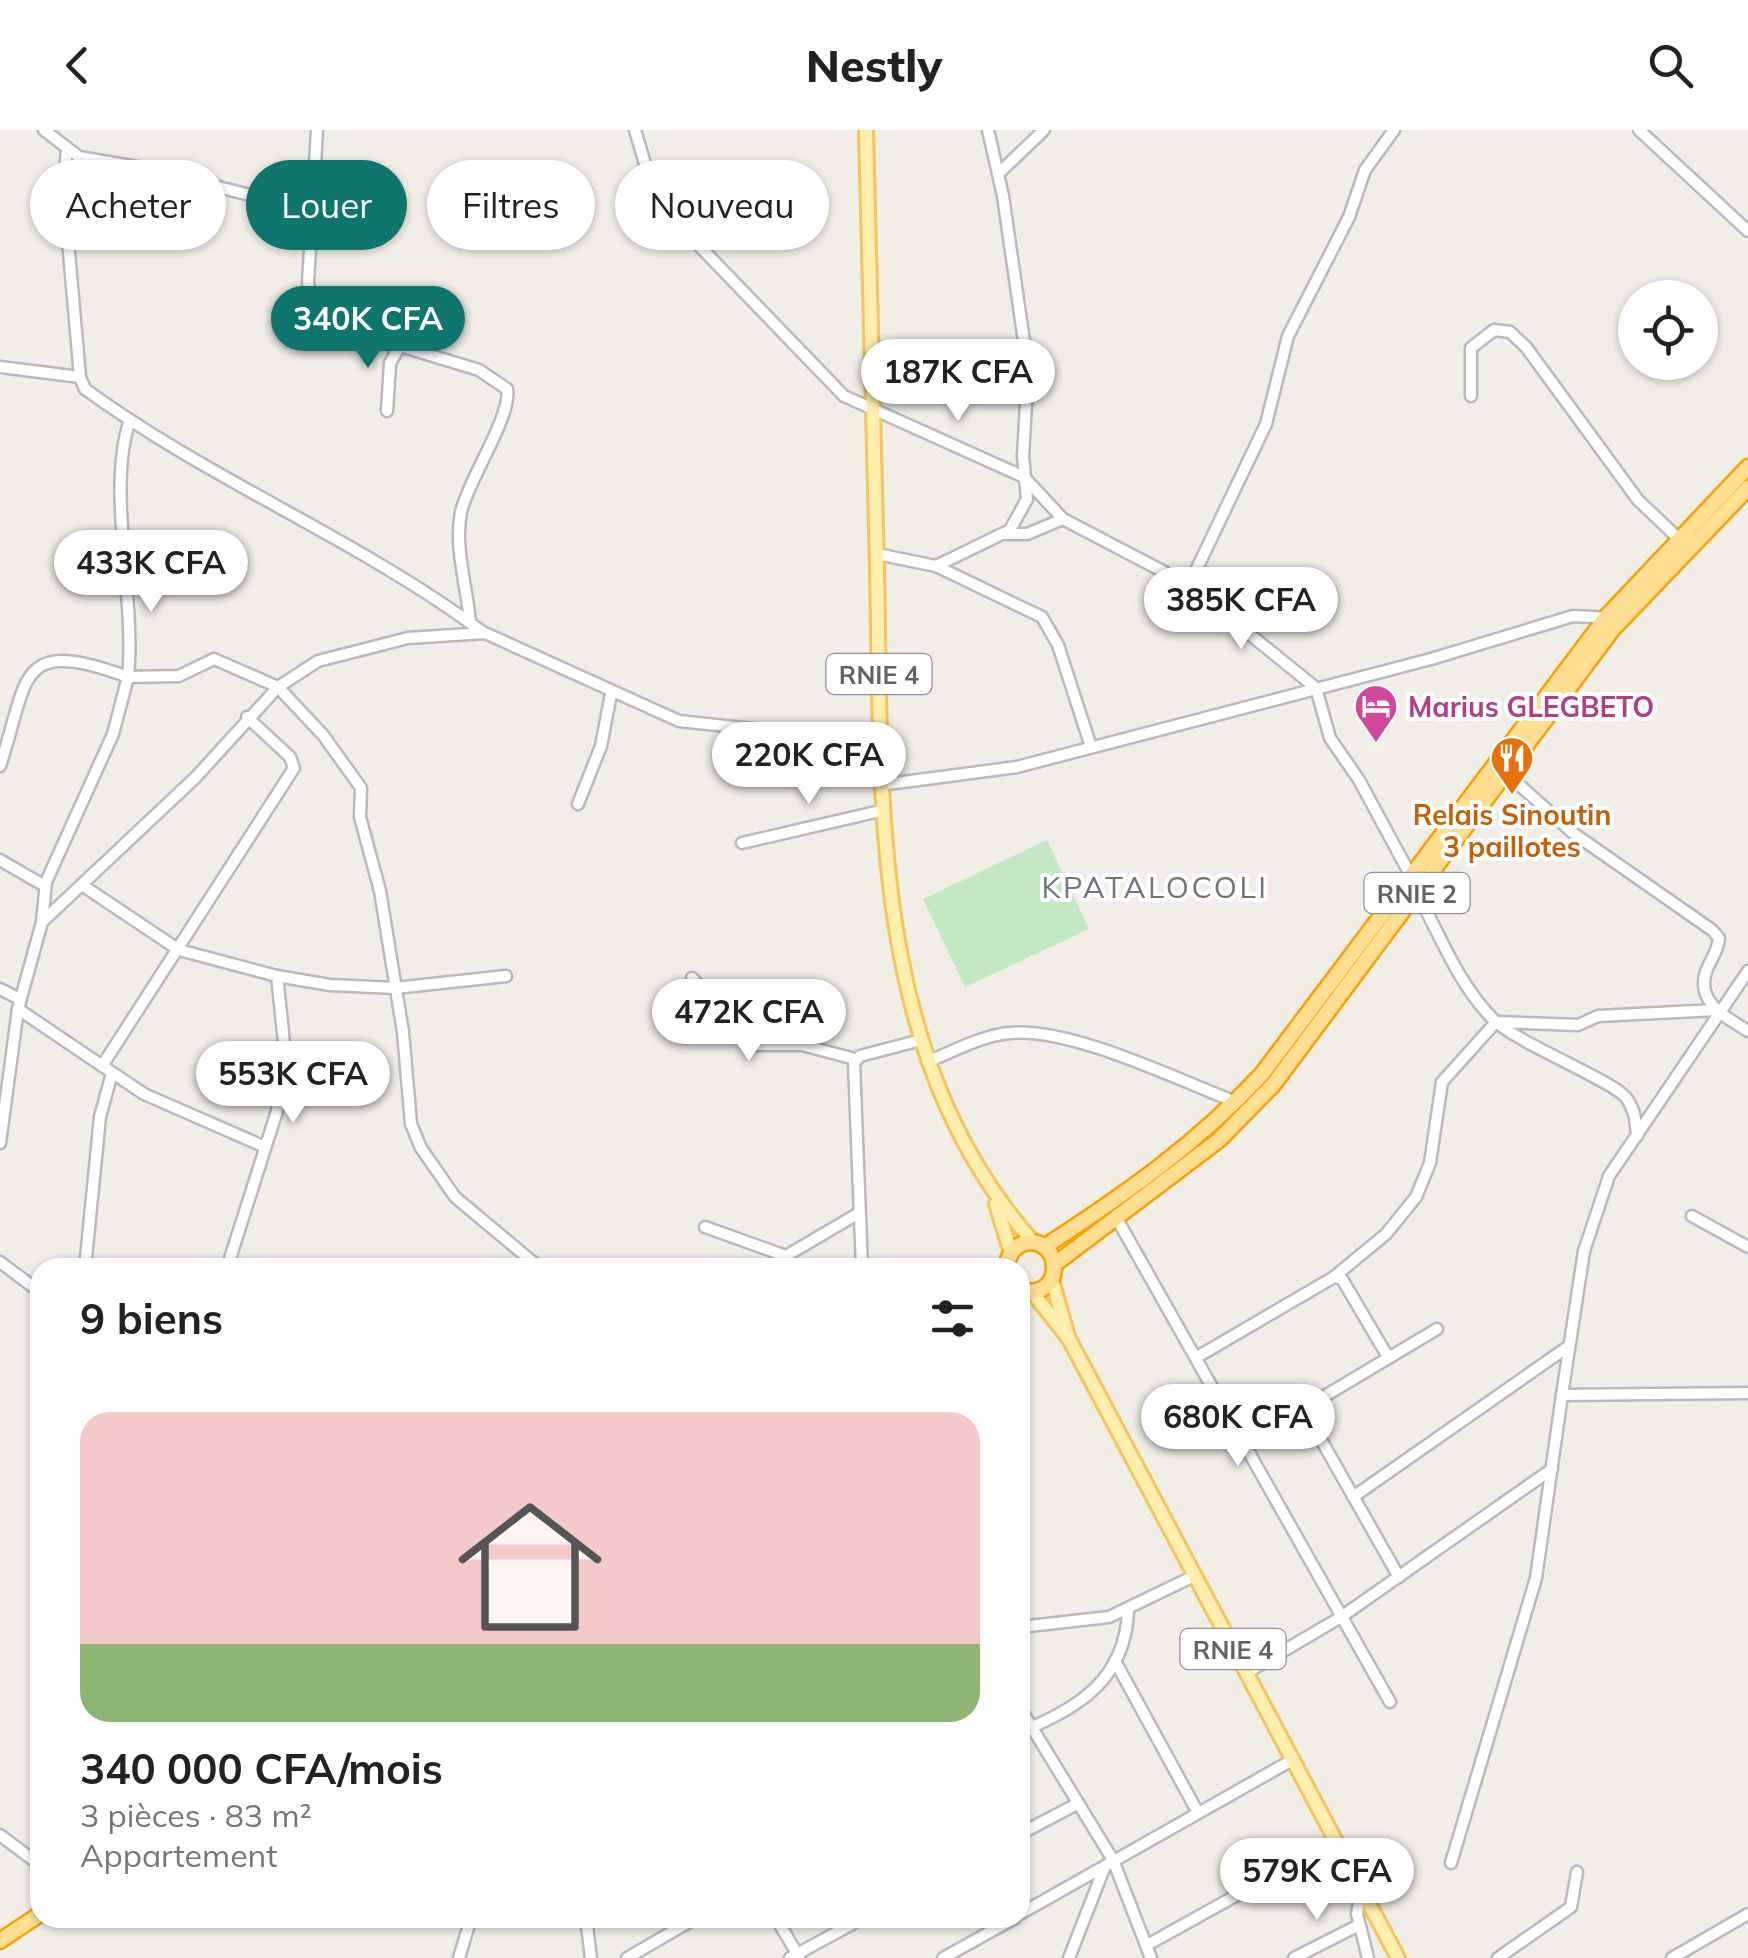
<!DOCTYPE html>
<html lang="fr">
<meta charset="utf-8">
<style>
body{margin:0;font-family:Mulish,sans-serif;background:#f6f6f6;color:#222;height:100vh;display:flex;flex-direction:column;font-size:38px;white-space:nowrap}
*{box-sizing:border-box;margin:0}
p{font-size:32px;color:#767676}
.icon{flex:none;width:55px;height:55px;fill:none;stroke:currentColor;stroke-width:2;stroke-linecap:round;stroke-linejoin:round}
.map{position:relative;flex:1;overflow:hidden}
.sheet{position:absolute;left:30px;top:1128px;width:1000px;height:670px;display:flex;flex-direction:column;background:#fff;border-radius:30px;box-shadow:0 2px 8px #0004}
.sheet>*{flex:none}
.top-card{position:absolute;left:30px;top:30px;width:1000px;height:90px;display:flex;gap:20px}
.controls{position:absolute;left:1618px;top:150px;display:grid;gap:20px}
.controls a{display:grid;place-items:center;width:100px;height:100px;border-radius:50%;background:#fff;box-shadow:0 2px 8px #0004;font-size:50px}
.price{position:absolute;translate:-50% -85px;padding:0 22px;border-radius:35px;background:#fff;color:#222;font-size:32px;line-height:65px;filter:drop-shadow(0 2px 5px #0008)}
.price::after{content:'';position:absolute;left:50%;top:60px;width:30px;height:22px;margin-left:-15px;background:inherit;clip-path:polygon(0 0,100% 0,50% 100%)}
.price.selected{background:#0f766e;color:#fff}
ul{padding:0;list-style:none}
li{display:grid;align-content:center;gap:20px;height:530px;padding:0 50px}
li+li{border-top:2px solid #e0e0e0}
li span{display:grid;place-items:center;height:310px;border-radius:30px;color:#555}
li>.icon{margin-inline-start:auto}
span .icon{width:180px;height:180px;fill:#fffc;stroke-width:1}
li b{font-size:42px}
h2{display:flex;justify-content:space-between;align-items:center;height:120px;padding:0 50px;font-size:42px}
.pill{padding:0 35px;border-radius:45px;background:#fff;box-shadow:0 2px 8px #0004;font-size:35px;line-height:90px}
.pill.selected{background:#0f766e;color:#fff}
header{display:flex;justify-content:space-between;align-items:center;height:130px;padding:0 50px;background:#fff;font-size:45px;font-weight:800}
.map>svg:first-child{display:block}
.green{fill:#c5e8c4}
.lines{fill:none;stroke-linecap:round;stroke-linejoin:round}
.minor-casing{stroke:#b7babe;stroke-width:15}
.major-casing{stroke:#f4c45d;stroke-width:18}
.highway-casing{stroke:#f8a100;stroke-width:19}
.minor{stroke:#fff;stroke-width:10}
.major{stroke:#ffefae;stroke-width:12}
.highway{stroke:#fede91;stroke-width:14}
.labels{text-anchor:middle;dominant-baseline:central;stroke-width:8;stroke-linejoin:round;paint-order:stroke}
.shield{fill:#fff;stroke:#8e9295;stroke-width:2.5}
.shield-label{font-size:25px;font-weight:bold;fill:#5e6368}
.hotel-label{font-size:28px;font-weight:bold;fill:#b23c85;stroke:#fff;text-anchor:start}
.food-label{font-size:28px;font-weight:bold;fill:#c56008;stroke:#fff}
.neighbourhood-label{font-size:30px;letter-spacing:2.5px;fill:#6f757a;stroke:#fff}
</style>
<header><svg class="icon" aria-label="back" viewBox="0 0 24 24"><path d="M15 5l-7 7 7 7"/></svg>Nestly<svg class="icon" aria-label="search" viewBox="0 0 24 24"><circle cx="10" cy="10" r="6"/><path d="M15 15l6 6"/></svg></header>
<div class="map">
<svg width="1748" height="1828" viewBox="0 0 1748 1828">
<rect width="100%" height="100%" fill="#f1eee7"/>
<path class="green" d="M1047,710L1089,799L965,857L923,769Z"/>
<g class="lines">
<g class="minor-casing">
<g id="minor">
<path d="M44,0L79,27L143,38L313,81"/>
<path d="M317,0L308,153L314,180L325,196L346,207L400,216L479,240L507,259C512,286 469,348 461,382C454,417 467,457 470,492"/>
<path d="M635,0L656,71L844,266L1024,347L1063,389L1189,455L1316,558L1330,608L1359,650L1412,748"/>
<path d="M1639,0L1748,101"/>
<path d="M67,21L63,54L80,247L85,259C211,351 358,409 484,503"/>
<path d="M998,44L1044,0"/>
<path d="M0,237L80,247"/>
<path d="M1471,266V218L1494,200L1510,202L1526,217L1638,370L1678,408"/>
<path d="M387,281L390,233L400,216"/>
<path d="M130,290C106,359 136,467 128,547L179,546L214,529L278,557L323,605L361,658L360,687L380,761L403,902L411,994L421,1018L455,1067L540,1138"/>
<path d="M1005,404H1027L1063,389"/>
<path d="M877,424L936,436L1042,487L1058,515L1091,617"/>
<path d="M936,436L1010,400L1027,369L1023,326L1028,239L1003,66L988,0"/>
<path d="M1189,455L1266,294L1288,206L1349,87L1365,40L1394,0"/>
<path d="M0,636C29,549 15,505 128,547L113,604L46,752L42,792L18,879L0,1013"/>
<path d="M1506,643L1573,703L1712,800L1719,808C1718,820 1712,828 1707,839C1694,871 1725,887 1748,901"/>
<path d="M880,655L1017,637L1431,529L1573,486L1611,488"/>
<path d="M578,674L601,616L611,564"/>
<path d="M742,713L880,681"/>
<path d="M0,730L45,756"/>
<path d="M82,755L179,820L277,846L330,855L395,858L506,846"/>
<path d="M1417,763C1440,805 1459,856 1494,890C1520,915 1617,952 1627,969C1635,980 1636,993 1637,1006"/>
<path d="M42,792L196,647L278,557L318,531L408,508L485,503L679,591L879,612"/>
<path d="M1748,841L1609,1046L1584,1121L1562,1265L1748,1263"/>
<path d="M692,848L755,915H802L855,929"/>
<path d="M0,859L20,869"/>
<path d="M18,879L144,964L265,1017"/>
<path d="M929,931C954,921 981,906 1009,903C1069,896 1178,950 1236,972"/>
<path d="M102,936L294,638L290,627L247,587"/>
<path d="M1692,1086L1748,1117"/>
<path d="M1117,1089L1390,1572"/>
<path d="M705,1097L786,1126L859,1083"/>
<path d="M0,1132L40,1162"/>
<path d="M85,1138L100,987L112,943"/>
<path d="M227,1138L277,981L284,912L277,846"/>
<path d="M862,1138L854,933L860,926L921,910"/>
<path d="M1334,1147L1386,1104L1416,1067L1430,1033L1442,952L1496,892L1578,895L1598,886L1716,880"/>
<path d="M1197,1227L1334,1147L1342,1149L1388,1227"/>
<path d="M1303,1278L1399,1447"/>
<path d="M1246,1313L1437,1199"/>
<path d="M1353,1367L1569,1216"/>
<path d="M1020,1497L1109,1487L1194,1446"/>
<path d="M1115,1531L1197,1681"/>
<path d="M1246,1543L1341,1487L1552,1339"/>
<path d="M1020,1578L1113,1730L1151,1828"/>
<path d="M1020,1602C1078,1579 1126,1549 1128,1480"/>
<path d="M1020,1704L1077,1674"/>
<path d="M0,1705L40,1735"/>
<path d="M1451,1733L1536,1448L1562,1265"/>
<path d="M1361,1760L1357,1784L1368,1828"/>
<path d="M1020,1784L1294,1629"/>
<path d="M586,1788L591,1828"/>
<path d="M776,1788L799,1827"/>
<path d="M1149,1814L1336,1710"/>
<path d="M459,1828L471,1788"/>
<path d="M627,1828L696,1788"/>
<path d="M790,1828L863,1788"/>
<path d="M943,1828L1015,1788"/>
<path d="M1069,1828L1105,1736"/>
<path d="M1294,1828L1359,1795"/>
<path d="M1498,1828L1571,1777L1577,1742"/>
<path d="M1672,1828L1748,1784"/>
</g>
</g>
<g class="major-casing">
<g id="major">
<path d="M866,0C870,146 874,292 877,438C882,673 868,925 1034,1113"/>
<path d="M996,1074L1011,1123"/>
<path d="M1052,1150L1068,1207"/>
<path d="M1032,1162L1069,1209L1398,1828"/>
</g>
</g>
<g class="highway-casing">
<g id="highway">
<path d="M1044,1117C1124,1065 1197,1014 1262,944L1607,486L1748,337"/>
<path d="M1055,1134L1219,1010L1273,955L1612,500L1748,358"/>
<path d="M1006,1138C1008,1126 1013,1116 1025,1113C1063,1105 1066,1172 1020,1160"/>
<path d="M0,1811L40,1784"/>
</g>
</g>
<use href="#minor" class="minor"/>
<use href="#major" class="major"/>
<use href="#highway" class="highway"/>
</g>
<defs>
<g id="hotel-pin" transform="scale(2.25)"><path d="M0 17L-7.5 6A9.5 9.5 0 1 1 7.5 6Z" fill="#d1479c" stroke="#fff"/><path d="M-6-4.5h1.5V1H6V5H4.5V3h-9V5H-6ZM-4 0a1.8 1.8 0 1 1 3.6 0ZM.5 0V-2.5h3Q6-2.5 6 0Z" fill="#fff"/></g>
<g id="restaurant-pin" transform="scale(2.25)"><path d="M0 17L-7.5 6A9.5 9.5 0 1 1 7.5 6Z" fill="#e8710a" stroke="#fff"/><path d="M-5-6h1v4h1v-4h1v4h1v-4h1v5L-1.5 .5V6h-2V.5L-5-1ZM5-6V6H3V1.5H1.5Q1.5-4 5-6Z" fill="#fff"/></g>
</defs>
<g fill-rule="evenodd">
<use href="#hotel-pin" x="1376" y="576"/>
<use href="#restaurant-pin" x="1512" y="628"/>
</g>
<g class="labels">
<g class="shield">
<rect x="826.5" y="524" width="105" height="40" rx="8"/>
<rect x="1364.5" y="743" width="105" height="40" rx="8"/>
<rect x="1180.5" y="1499" width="105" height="40" rx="8"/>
</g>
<g class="shield-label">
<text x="879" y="544">RNIE 4</text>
<text x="1417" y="763">RNIE 2</text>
<text x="1233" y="1519">RNIE 4</text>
</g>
<g class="hotel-label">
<text x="1408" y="576">Marius GLEGBETO</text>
</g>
<g class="food-label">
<text x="1512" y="684">Relais Sinoutin<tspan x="1512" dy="32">3 paillotes</tspan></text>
</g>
<g class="neighbourhood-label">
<text x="1155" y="757">KPATALOCOLI</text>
</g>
</g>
</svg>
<div class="controls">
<a><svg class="icon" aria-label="locate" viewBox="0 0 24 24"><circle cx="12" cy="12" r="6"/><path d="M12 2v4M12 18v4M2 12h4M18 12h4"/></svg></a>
</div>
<b class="price selected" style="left:368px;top:241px">340K CFA</b>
<b class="price" style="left:958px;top:294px">187K CFA</b>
<b class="price" style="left:151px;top:485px">433K CFA</b>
<b class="price" style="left:1241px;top:522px">385K CFA</b>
<b class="price" style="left:809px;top:677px">220K CFA</b>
<b class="price" style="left:749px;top:934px">472K CFA</b>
<b class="price" style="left:293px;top:996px">553K CFA</b>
<b class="price" style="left:1238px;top:1339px">680K CFA</b>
<b class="price" style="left:1317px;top:1793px">579K CFA</b>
<div class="top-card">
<a class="pill">Acheter</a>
<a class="pill selected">Louer</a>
<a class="pill">Filtres</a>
<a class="pill">Nouveau</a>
</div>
<section class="sheet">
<h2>9 biens<svg class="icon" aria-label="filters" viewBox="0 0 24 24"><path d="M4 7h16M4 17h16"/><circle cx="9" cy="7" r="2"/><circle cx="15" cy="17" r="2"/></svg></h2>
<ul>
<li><span style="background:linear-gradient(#f6c9c9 75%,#8fb573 0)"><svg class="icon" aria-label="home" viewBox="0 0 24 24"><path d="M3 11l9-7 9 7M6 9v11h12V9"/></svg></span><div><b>340 000 CFA/mois</b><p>3 pièces · 83 m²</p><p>Appartement</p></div></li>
</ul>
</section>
</div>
